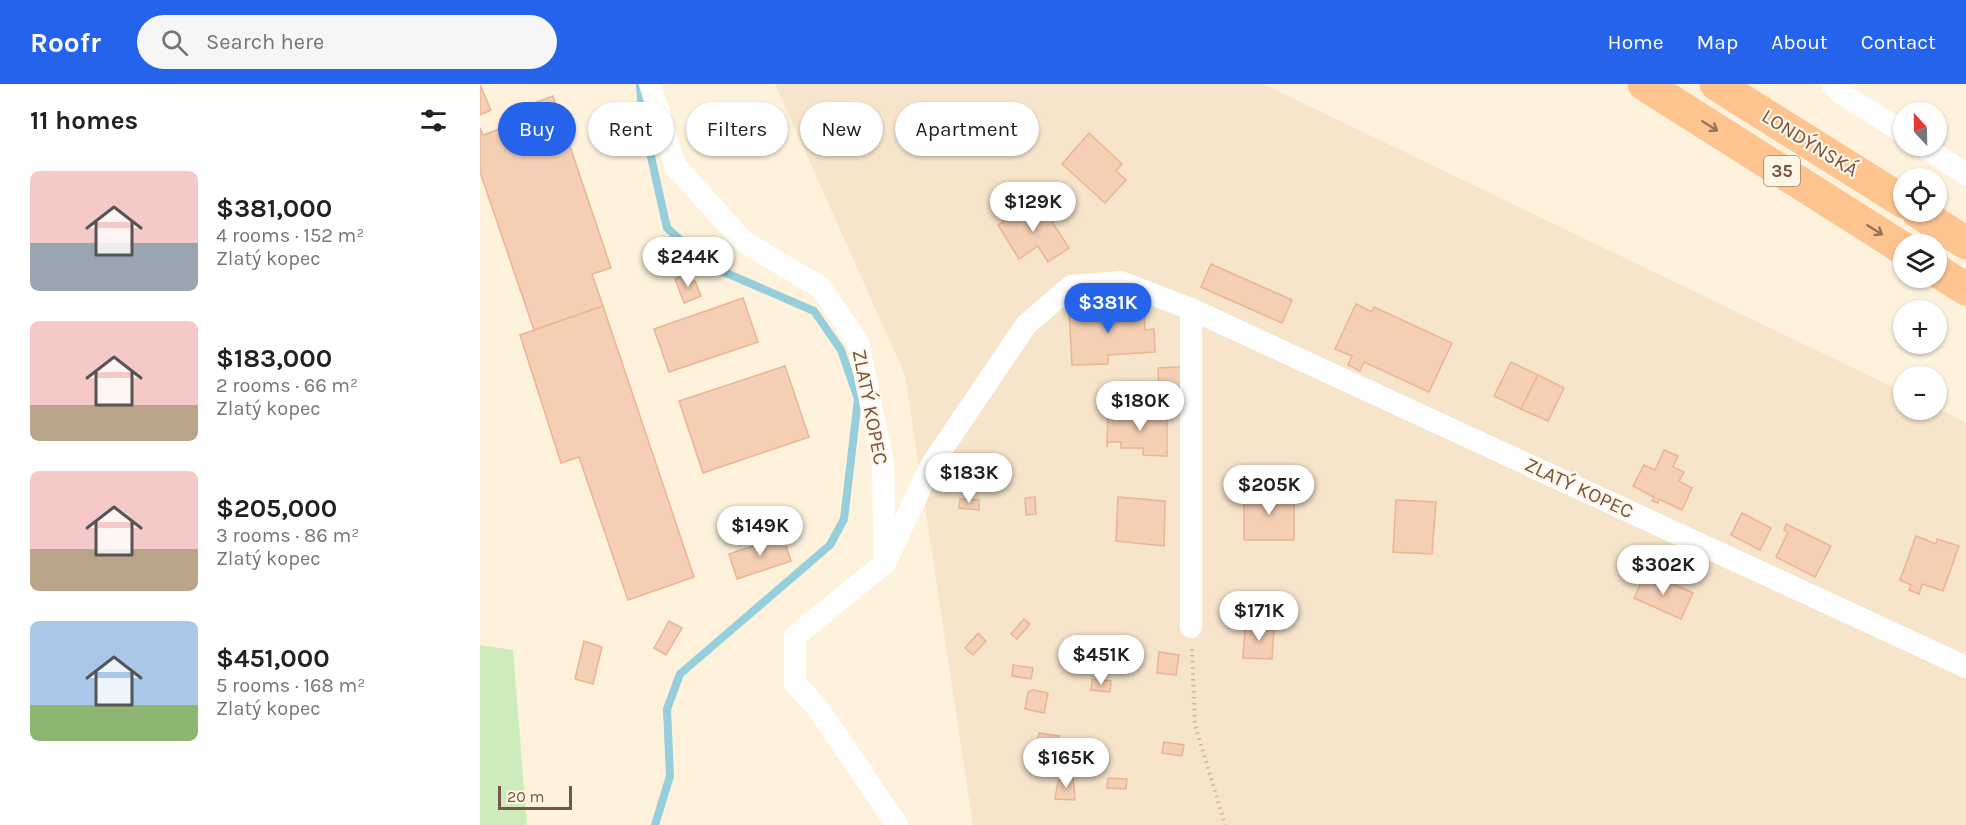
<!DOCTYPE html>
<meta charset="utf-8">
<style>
body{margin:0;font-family:Karla,sans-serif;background:#f6f6f6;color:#222;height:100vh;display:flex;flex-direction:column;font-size:22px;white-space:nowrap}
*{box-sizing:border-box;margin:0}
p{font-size:20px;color:#767676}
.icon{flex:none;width:33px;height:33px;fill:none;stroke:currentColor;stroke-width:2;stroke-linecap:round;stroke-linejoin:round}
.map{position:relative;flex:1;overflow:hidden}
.side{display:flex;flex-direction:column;background:#fff;width:480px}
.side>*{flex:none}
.hud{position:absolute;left:18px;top:18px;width:570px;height:54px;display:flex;gap:12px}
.needle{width:39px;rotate:338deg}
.controls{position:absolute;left:1413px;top:18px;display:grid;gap:12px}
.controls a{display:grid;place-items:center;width:54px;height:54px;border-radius:50%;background:#fff;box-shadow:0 2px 4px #0004;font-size:30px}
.scale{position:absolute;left:18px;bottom:15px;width:74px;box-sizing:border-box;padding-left:6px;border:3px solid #755744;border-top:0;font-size:16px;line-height:21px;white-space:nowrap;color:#755744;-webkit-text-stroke:4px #fff5e5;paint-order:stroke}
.price{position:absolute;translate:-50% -51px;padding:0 14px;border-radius:21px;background:#fff;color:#222;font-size:20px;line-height:39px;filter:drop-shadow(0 2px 3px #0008)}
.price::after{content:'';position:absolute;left:50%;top:36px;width:18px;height:14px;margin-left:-9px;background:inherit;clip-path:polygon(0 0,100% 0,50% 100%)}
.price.selected{background:#2563eb;color:#fff}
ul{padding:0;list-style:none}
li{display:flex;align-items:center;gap:18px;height:150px;padding:0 30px}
li span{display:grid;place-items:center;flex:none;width:168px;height:120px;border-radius:9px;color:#555}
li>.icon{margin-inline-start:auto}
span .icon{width:72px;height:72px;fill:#fffc;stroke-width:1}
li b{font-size:26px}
h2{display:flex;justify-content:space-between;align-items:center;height:72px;padding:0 30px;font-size:26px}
.pill{padding:0 21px;border-radius:27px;background:#fff;box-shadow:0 2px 4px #0004;font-size:21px;line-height:54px}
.pill.selected{background:#2563eb;color:#fff}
header{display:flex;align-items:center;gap:36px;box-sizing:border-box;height:84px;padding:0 30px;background:#2563eb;color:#fff}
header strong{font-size:28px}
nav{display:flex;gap:33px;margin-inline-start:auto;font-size:21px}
.search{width:420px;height:54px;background:#f6f6f6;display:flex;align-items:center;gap:15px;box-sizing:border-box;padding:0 21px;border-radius:33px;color:#767676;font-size:22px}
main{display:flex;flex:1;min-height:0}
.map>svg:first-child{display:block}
.residential{fill:#f6e4cb}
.green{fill:#ceecbb}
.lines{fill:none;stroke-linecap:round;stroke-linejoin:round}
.stream{stroke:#96cedb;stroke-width:8}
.building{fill:#f5cfb3;stroke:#e9b592;stroke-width:1.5}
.path{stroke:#d9b296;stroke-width:4;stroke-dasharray:1.5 4.5;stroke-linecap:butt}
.minor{stroke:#fff;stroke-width:22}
.trunk{stroke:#fec490;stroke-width:33}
.oneway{stroke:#977257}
.labels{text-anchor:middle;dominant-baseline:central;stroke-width:4.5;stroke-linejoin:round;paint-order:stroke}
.shield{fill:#fff5e5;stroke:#9e8674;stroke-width:1.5}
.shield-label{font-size:18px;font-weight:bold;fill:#755744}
.street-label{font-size:20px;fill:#755744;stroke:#fff5e5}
</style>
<header>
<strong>Roofr</strong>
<div class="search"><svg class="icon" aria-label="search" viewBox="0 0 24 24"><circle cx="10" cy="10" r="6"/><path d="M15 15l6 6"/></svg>Search here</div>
<nav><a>Home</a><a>Map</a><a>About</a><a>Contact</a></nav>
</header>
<main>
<section class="side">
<h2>11 homes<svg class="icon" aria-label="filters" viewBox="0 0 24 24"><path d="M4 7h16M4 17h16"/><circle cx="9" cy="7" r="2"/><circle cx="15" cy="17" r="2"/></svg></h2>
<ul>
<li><span style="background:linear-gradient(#f6c9c9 60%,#9aa5b1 0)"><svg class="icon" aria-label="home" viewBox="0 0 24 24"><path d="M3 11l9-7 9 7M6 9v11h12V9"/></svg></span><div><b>$381,000</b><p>4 rooms · 152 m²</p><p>Zlatý kopec</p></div></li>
<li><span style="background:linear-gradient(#f6c9c9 70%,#b9a48a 0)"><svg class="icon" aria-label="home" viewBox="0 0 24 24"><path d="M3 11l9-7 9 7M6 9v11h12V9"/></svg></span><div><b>$183,000</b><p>2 rooms · 66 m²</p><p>Zlatý kopec</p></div></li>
<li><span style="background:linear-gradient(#f6c9c9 65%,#b9a48a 0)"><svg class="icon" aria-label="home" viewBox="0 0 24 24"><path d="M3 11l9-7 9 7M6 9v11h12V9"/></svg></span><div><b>$205,000</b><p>3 rooms · 86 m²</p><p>Zlatý kopec</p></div></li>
<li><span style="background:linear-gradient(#a9c7e8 70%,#8fb573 0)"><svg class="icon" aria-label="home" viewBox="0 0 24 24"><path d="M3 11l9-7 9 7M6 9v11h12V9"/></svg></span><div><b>$451,000</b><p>5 rooms · 168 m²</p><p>Zlatý kopec</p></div></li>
</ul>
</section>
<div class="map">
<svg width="1486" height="741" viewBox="0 0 1486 741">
<rect width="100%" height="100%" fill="#fef2dd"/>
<path class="residential" d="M295,0H783L1423,308L1424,326L1457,324L1486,339V741H493L425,291Z"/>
<path class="green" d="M0,561L33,566L47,741H0Z"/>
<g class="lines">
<path class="stream" d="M160,0L162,33L187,144L230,182L334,227L361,266L378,315L364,435L350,461L200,590L187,625L190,692L175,741"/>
</g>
<g class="building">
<path d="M0,1L11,26L0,31Z"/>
<path d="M73,12L131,184L112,190L123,222L54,246L0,88V44L3,51L48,35L43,23Z"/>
<path d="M609,49L642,80L636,87L646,96L625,119L582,80Z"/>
<path d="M558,116L589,164L568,178L558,162L539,175L518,141Z"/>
<path d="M731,180L812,216L802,239L721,203Z"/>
<path d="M208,189L212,198L215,197L221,212L204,219L195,195Z"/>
<path d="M263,214L278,258L189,288L174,245Z"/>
<path d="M876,220L892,228L894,223L972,259L949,308L884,278L880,287L868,281L872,272L855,265Z"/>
<path d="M123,222L214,493L148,516L99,373L81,379L40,251Z"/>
<path d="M664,223L665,246L674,245L675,268L628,271V280L592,281L589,226Z"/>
<path d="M1031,278L1058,291L1041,325L1014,312Z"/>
<path d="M305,282L329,353L223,389L199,317Z"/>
<path d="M702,283L703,307H679L678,284Z"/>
<path d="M1058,291L1084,304L1068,337L1041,325Z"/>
<path d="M628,326L629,331H642L641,327L642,331H665V327H687V372L663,371V364H641V358H628L627,363Z"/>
<path d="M1184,366L1198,372L1193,383L1204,388L1199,397L1212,404L1202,426L1179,415L1178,419L1172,417L1174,413L1153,402L1164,381L1175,386Z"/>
<path d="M814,408V456H764V409Z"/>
<path d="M555,413L556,430L546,431L545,414Z"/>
<path d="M638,413L685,417L684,462L636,457Z"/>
<path d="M480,415L499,416V426L479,424Z"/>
<path d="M916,416L956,418L952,470L913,468Z"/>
<path d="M1262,429L1291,444L1280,466L1251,451Z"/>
<path d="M1306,440L1351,462L1335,493L1296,473L1308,448L1304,446Z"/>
<path d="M303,452L311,477L257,495L249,470Z"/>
<path d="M1436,452L1456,460L1457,455L1479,462L1463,507L1442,500L1439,510L1429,506L1431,501L1420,496Z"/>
<path d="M1166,488L1213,509L1201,535L1154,514Z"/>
<path d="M544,535L550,540L537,555L531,550Z"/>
<path d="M777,536L786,537V545H794L792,575L763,574L765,543L776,544Z"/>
<path d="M189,537L202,544L186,571L174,564Z"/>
<path d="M498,549L506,557L493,571L485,564Z"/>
<path d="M104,557L122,563L113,600L95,595Z"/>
<path d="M679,568L699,571L696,591L677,589Z"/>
<path d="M533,581L553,584L551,595L532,592Z"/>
<path d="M612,595L631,597L630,608L611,606Z"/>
<path d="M553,606L568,609L564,629L545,625L548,608Z"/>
<path d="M559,649L579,652L577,663L557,661Z"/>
<path d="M684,658L704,661L702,672L682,669Z"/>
<path d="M593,692L595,716L575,715L578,697Z"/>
<path d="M628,694L647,695L646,705L627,704Z"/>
</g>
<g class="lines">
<path class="path" d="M712,565L715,641L745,741"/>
<g class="minor">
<path d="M170,0L195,82L264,158L340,203L378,258L403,380L405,479L315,552V599L339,626L417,741"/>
<path d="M1352,0L1362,10L1424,49"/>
<path d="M1442,62L1486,90"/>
<path d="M407,474L452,380L546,241L591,202L641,198L711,225"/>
<path d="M711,543V225L1486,583"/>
</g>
<g class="trunk">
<path d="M1164,0L1424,165"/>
<path d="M1236,0L1424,118"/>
<path d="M1438,128L1486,159"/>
<path d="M1456,186L1486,205"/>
</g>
</g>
<defs><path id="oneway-shaft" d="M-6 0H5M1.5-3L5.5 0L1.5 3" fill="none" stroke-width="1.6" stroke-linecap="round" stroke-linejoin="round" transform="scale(1.5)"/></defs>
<g class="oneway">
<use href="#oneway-shaft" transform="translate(1230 42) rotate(32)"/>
<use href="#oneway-shaft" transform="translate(1395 146) rotate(32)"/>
</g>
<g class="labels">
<rect class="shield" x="1284" y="72" width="36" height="30" rx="4.5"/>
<g class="shield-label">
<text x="1302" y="87">35</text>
</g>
<g class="street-label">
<text transform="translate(1330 59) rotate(32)">LONDÝNSKÁ</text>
<text transform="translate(390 323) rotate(79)">ZLATÝ KOPEC</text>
<text transform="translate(1099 404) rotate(25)">ZLATÝ KOPEC</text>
</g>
</g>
</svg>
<div class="controls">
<a><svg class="needle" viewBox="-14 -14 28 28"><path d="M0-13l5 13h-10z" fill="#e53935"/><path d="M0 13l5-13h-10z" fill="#767676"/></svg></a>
<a><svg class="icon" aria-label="locate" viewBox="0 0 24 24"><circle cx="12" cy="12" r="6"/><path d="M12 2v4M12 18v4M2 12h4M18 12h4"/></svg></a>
<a><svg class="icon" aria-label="layers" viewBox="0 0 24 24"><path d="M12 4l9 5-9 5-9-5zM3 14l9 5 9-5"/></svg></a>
<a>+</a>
<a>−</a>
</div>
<div class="scale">20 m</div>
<b class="price" style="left:553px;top:149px">$129K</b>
<b class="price" style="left:208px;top:204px">$244K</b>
<b class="price selected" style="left:628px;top:250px">$381K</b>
<b class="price" style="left:660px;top:348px">$180K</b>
<b class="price" style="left:489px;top:420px">$183K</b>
<b class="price" style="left:789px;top:432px">$205K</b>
<b class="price" style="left:280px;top:473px">$149K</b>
<b class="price" style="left:1183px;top:512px">$302K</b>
<b class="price" style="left:779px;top:558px">$171K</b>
<b class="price" style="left:621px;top:602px">$451K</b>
<b class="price" style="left:586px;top:705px">$165K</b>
<div class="hud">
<a class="pill selected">Buy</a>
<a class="pill">Rent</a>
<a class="pill">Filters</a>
<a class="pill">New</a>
<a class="pill">Apartment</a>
</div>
</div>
</main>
